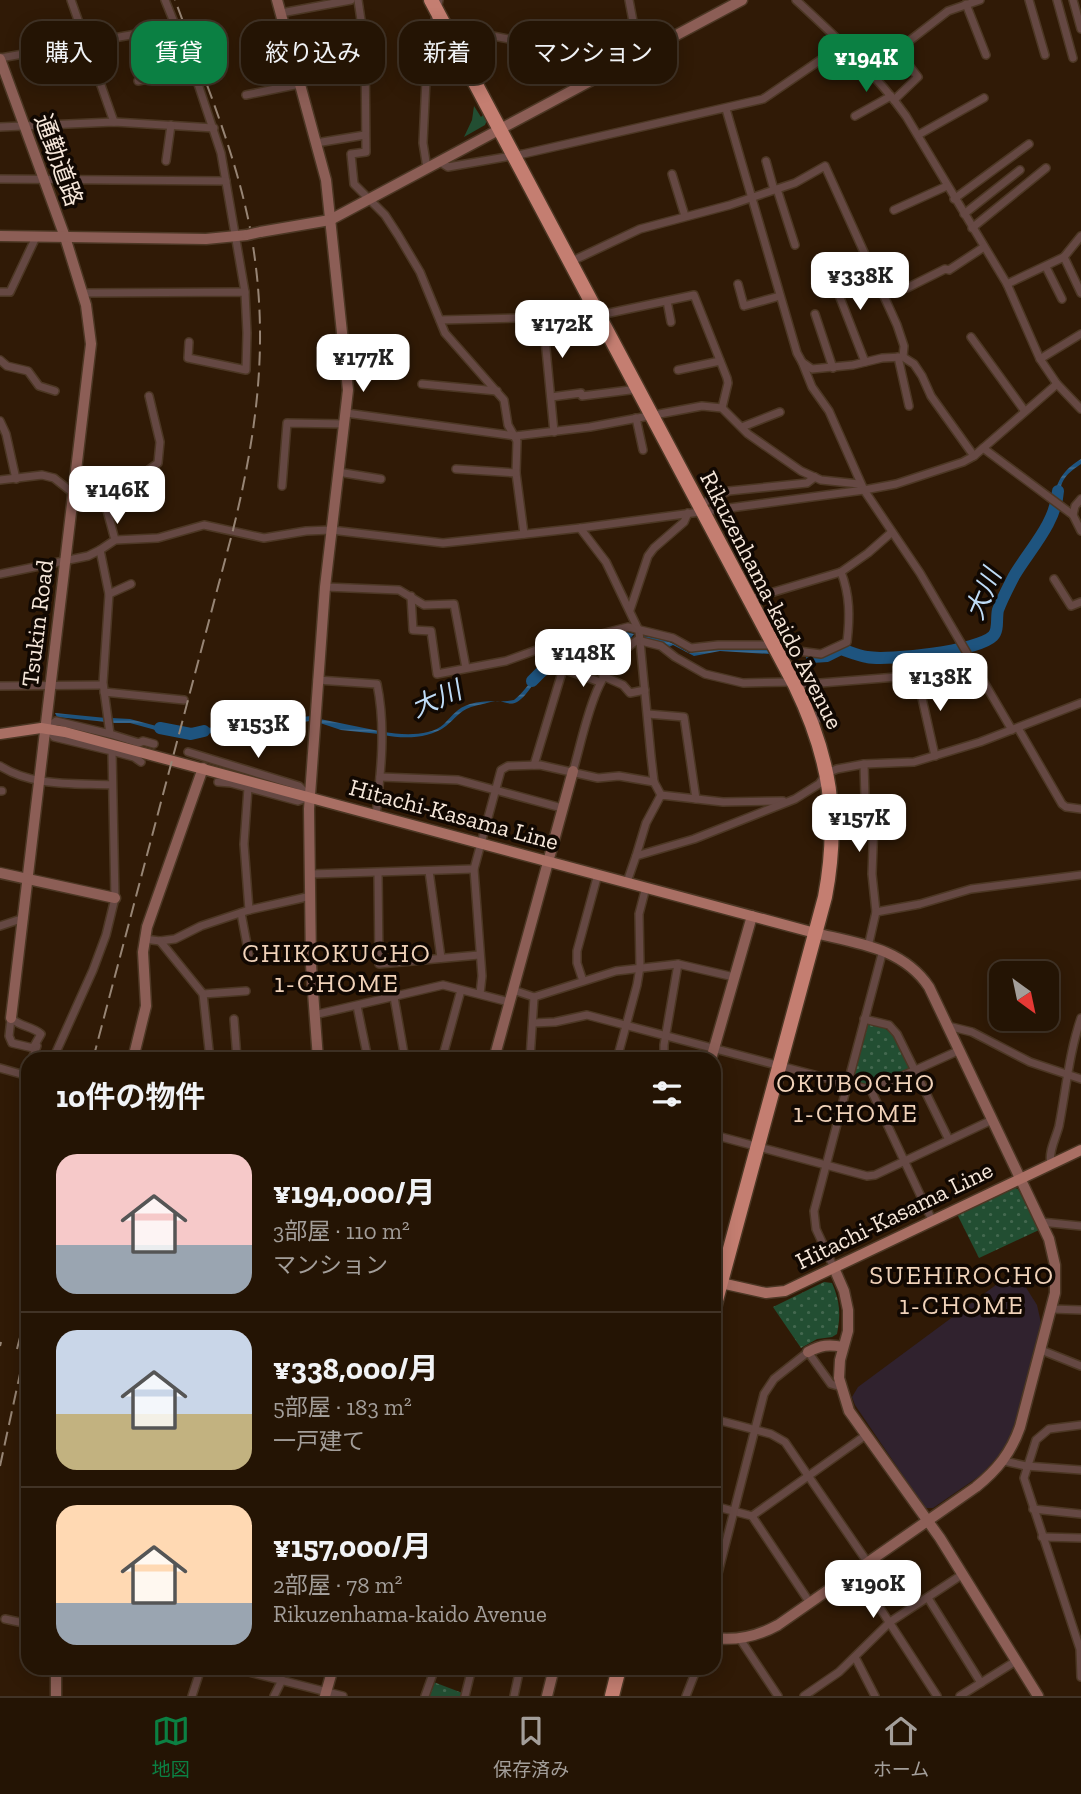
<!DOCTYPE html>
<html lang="ja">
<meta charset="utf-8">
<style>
body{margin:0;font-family:"Zilla Slab","Noto Sans JP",serif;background:#2c1d0e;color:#f1f3f6;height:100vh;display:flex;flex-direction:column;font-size:26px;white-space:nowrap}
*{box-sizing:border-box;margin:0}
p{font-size:23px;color:#a39e9a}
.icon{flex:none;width:38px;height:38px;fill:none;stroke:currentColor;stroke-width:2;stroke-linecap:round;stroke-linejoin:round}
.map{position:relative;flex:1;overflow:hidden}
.sheet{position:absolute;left:21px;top:1052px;width:700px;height:623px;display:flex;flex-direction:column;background:#241404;border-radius:21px;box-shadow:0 4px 18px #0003,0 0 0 2px #413326}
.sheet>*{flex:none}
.top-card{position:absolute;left:21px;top:21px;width:700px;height:63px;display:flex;gap:14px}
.needle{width:46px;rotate:147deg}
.buttons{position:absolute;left:989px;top:961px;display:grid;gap:14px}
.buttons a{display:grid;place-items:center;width:70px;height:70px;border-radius:14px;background:#241404;box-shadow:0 4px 18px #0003,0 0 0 2px #413326;font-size:35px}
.price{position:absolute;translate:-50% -60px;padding:0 16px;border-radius:14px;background:#fff;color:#222;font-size:23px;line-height:46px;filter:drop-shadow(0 2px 4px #0008)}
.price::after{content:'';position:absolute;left:50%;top:42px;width:21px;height:16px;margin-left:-10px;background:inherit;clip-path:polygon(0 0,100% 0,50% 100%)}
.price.selected{background:#0b8043;color:#fff}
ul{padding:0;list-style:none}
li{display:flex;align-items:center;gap:21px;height:175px;padding:0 35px}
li+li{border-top:2px solid #413326}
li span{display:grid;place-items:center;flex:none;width:196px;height:140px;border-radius:21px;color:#555}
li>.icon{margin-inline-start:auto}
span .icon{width:84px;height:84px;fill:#fffc;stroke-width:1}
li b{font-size:30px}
h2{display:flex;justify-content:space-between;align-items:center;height:84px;padding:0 35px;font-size:30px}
.chip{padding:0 24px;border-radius:21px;background:#241404;box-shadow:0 4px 18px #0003,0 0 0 2px #413326;font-size:24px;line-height:63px}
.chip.selected{background:#0b8043;color:#fff}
.tabs{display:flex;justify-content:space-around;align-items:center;height:98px;border-top:2px solid #413326;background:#241404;font-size:19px;color:#a39e9a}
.tabs a{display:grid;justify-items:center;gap:4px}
.tabs .selected{color:#0b8043}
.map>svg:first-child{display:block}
.education{fill:#30222e}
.green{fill:#224e32}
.park{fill:url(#park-dots)}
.water{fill:url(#water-rules)}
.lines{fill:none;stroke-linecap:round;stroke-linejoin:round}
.river{stroke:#1e547f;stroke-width:12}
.street-casing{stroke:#4c3724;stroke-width:10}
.secondary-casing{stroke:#4c3724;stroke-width:13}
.primary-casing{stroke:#4c3724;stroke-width:13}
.highway-casing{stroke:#4c3724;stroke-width:17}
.street{stroke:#654843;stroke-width:7}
.secondary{stroke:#8c5e56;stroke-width:10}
.primary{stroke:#a96f64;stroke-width:10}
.highway{stroke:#c47e71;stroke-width:14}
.rail{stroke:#978575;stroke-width:2;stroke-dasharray:14 7;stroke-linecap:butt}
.secondary-bridge-casing{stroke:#4c3724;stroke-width:13;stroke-linecap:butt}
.secondary-bridge{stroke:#8c5e56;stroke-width:10}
.labels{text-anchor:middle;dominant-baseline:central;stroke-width:7;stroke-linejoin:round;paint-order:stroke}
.street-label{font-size:24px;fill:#f6e7da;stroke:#110802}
.water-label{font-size:26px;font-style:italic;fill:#bedbf6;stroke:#110802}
.neighbourhood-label{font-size:26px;letter-spacing:2px;fill:#f0d2b9;stroke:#110802}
</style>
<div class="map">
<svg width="1081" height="1696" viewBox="0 0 1081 1696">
<defs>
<pattern id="park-dots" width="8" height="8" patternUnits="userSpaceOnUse" patternTransform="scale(1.75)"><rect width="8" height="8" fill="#224e32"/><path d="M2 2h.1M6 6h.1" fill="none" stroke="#43684f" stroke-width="1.8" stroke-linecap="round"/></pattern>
<pattern id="water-rules" width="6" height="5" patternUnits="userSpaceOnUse" patternTransform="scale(1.75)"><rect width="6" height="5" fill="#1e547f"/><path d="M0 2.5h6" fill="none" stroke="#3f6d91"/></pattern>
</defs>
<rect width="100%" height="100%" fill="#301a06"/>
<path class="education" d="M1008,1276L1020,1278L1037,1305L1042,1327L1010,1440L1003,1451L981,1475L933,1508H925L855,1405L852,1397L858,1387Z"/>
<path class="green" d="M479,102L488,118L485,125L464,137L472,120L474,106L481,117L483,115L477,103Z"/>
<g class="park">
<path d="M871,1022C899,1033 898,1041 910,1066V1070L872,1088L855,1083L853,1079L865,1027Z"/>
<path d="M1013,1187L1018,1189L1039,1230L979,1258L957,1214Z"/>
<path d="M824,1282L832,1283C840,1301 841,1315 837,1334L832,1337L817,1339L801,1348L773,1307Z"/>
<path d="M431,1681L465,1694V1696H425Z"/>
</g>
<g class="water">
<path d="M1081,459V464C1063,476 1060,482 1059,502L1054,499C1057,479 1064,470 1081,459Z"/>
<path d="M627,632L634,634L631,638L626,637C599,641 566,641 547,665C539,674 528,696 517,702C509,706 505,701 497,701C489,702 479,705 471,707C459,711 455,719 446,726C429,739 403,739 384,735V732C401,735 430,737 444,724C453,715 457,708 470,704C487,699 501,703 514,700C523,693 528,684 536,676C565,644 584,637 627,632Z"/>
<path d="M642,636C665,639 670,641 689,653L720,647L766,648L770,654L720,651L694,656L673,645L669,647L644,640Z"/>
<path d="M55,713L106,718L107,722L57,717Z"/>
<path d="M311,716L310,721L188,736L190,730Z"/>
<path d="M111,718L130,719L164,728H178L177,732H163L130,723H112Z"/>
<path d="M320,719L379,731V734L341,730L320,723Z"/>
</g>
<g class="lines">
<g class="river">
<path d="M812,657L827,656L841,649C850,652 859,656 867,657C888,661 978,651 993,636C999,630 996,618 998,610C1002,599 1009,586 1014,576C1030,549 1056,523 1058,491"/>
<path d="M532,681C551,661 570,647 598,640"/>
<path d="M160,728L191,734L204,731"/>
</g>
<g class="street-casing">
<g id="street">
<path d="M71,0L114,122"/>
<path d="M165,0L193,69L221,153L245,292"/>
<path d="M358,0L365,47L366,152L351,154L354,184L385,215L398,235L420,272L445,333L504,400L508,425L517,441L516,473L524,534"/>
<path d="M629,0L636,37"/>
<path d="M796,0C834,35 876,74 906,116L1007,284L1040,359L1057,384L1081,409"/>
<path d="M1029,0L1045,55"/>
<path d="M1057,0L1073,58"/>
<path d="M1073,0L1081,29"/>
<path d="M966,4L986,55"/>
<path d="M281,13L351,0"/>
<path d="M446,27L514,40L599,43L647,36L654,47"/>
<path d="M0,58L176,27"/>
<path d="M869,72L948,11L980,0"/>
<path d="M138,81L193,69"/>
<path d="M246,95L300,84"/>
<path d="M894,100L918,77L897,50"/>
<path d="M726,109L797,353L802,362L812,369L853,365L882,358L903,357L914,364L922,376L931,396L974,456"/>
<path d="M855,116L891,96"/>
<path d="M0,127L114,122L214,128"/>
<path d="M918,135L984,98"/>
<path d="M316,143L365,135"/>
<path d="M166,161L171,125"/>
<path d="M766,161L774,190"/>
<path d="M440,162L448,167L523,154L763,99L841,46"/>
<path d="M427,168L423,143L427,59L439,0"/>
<path d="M672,174L685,216"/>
<path d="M0,179L226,181"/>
<path d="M777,189L795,245"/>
<path d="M954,199L1029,144"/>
<path d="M894,210L947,186"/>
<path d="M964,214L1020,170"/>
<path d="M972,228L1046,168"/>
<path d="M1064,257L1081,293"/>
<path d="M570,262L640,229L730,205L774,190L795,183L825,166L897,325L904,346L903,357"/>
<path d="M1046,267L1062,299"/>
<path d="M830,272L865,362"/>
<path d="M873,275L898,268L907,288L945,269L949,270L984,247"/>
<path d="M738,284L744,306L780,296"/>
<path d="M1007,284L1064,257L1081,236"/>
<path d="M0,292H10L36,237"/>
<path d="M82,293L245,292L247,333L246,370L188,358L189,342"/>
<path d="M667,301L671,322"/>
<path d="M815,314L833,368"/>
<path d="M600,315L694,295L727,378L728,383L722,408"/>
<path d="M440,320L518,318L521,315H540L543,318"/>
<path d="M971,337L1024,410"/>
<path d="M898,357L909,406"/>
<path d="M1040,359L1081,334"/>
<path d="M0,360L7,366L28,371L39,386L55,391"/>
<path d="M802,362L812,387L829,411L864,490L920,573L1012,730"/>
<path d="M678,370L720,361"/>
<path d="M422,384L497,391"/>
<path d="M551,397L581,393L582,396L638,389"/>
<path d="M346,413L515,436L590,427L702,406L722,408L748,434L801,471L821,480L859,484L864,490"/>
<path d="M636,418L643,450"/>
<path d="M0,421L6,434L16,479"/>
<path d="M742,427L780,412"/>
<path d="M554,432L543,318L595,310"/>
<path d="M983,448L1073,515"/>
<path d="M456,469L516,473"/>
<path d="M338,472L381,479"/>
<path d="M0,480L42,475L54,478L73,493L104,499L118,492L158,463L160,442L149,396"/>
<path d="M282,486L287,423L345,424"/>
<path d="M104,499L115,540"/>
<path d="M1081,499L1075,506L1073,515L1081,531"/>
<path d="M699,505L729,491L807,483L815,477"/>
<path d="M580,528L606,562L639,631L651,756L654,782L661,795"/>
<path d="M0,574L88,556L100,550"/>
<path d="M1054,579L1071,606L1081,602"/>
<path d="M131,584L109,594L100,550L115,540L158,538L204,525L264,538L306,531L331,530L443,543L472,540L580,528L864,490L896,484L963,462L974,456L1057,384"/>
<path d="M325,587L399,590L424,605L454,604L466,668"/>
<path d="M411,596L413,630L431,631L437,674L506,661L542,648L551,654L567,643L628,627L673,638L691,648L718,645H773"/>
<path d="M750,599L841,572L868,553L892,532"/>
<path d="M630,610L648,556L654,548L684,522L688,513"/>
<path d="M641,641L661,646L675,657L705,674L743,683L793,682"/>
<path d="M775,648L821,654L847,642C850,617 850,595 841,572"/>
<path d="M603,676L623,685L630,693L645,690"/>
<path d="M917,676L935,756"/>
<path d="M317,680L377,684C386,727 381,771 376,815"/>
<path d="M812,684L820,718L812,722"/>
<path d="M795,685L897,677"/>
<path d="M0,686L103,685"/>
<path d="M104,692L184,700"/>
<path d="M648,714L684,717L696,799"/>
<path d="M1018,728L1062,804L1066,807L1081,809"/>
<path d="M110,734L139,743L143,741L154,744"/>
<path d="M112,751L134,757L141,762"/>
<path d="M188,752L299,786L310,797L298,801L231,783L218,782"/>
<path d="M864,764L865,797L874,821L872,874L876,912L868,947"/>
<path d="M534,765L563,669L600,682"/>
<path d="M0,766C33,787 74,783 112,785"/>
<path d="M573,771C587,723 593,668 639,639"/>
<path d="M380,777L458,780L562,808"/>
<path d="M248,788L244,844L249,910"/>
<path d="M0,791H2"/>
<path d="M636,856L646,823L661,795L723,802L783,801"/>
<path d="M429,871L441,958"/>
<path d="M378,873L379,964L479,955"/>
<path d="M311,874L474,869"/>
<path d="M627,882L636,856L694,839L795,799L819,784L827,773L837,769L864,764L914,762L980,742L1081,703"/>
<path d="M876,912L920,904L971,889L1081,875"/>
<path d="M241,913L249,955"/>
<path d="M0,926L24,918"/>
<path d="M144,939L160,941L175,939L201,926L249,910L311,896"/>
<path d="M160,941L203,994L246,991"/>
<path d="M583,981L577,963V951L598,874"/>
<path d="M513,990L534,997L616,971L678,964L734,977"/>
<path d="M203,994L210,1059"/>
<path d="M480,994L482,976L474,869L501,770L508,766L540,765L598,778L619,776L654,782"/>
<path d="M394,997L405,1059"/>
<path d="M357,1006L368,1059"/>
<path d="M314,1015L443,985L509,1002"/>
<path d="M11,1018C20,1027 32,1026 41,1034L33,1048L12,1043L9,1036Z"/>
<path d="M234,1019L237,1059"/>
<path d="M864,1019L889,1025L897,1034L949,1140"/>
<path d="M533,1023L555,1022L587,1015L871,1090L960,1050"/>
<path d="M948,1026L972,1032L1030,1062L1081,1079"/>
<path d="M32,1059L37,1046"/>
<path d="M53,1059L93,970L106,935L115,898L112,751L54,737L47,728L56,721L110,734L103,683L109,594"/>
<path d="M442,1059L461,990"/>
<path d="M530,1059L534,997"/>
<path d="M617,1059L637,985L640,967L639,914L646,887"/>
<path d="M664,1059V1045L678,964"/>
<path d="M0,1068L28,1076"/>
<path d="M24,1087L28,1074"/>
<path d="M871,1090L932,1220"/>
<path d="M714,1135L867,1176L875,1175L992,1120"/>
<path d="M1051,1163C1048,1152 1056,1138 1059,1126C1066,1090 1069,1053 1081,1018"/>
<path d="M1041,1222L1081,1226"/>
<path d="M834,1268L816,1229L814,1211L883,950"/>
<path d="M1051,1309L1081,1310"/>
<path d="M1041,1350L1081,1366"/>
<path d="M714,1419L771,1434L785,1442L868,1563"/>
<path d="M1081,1425L1049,1429L1036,1440L1024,1478L1080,1649L1081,1677"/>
<path d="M1004,1461L1026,1466L1081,1470"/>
<path d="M714,1506L752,1516L810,1603"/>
<path d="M1033,1509L1081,1514"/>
<path d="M752,1516L866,1435"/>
<path d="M1042,1537L1081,1538"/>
<path d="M856,1571L937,1696"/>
<path d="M714,1589L764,1394L774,1379L808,1352L831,1384L841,1387"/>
<path d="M928,1598L981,1683"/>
<path d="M5,1619L28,1624"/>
<path d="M740,1639L778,1696"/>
<path d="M855,1657L875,1696"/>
<path d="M233,1668L343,1696"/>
<path d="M192,1696L201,1668"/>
<path d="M274,1696L282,1680"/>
<path d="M425,1696L435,1668"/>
<path d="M465,1696L472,1668"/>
<path d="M514,1696L520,1668"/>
<path d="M686,1696L697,1668"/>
<path d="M804,1696L839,1672L890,1622L963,1574"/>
<path d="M960,1696L1016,1661"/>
</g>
</g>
<g class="secondary-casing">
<g id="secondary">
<path d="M277,0L326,180L348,390L325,587L309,809L311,965L318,1059"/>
<path d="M0,59L65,237L86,305L91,344L11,1018"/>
<path d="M260,232L330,220L742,0"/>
<path d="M0,236L206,239L247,235"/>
<path d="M0,873L115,898"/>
<path d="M133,1059L146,1006L143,952L147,927L203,768"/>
<path d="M494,1059L573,771"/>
<path d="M711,1059L752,916"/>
<path d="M834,1268L844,1291L848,1310V1331L840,1360L839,1378L849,1411L940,1538L1038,1696"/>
<path d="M808,1352C821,1345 829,1344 843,1347"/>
<path d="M714,1638C737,1641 758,1636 778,1625L976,1487C997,1470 1011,1453 1020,1427L1055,1293V1265L1049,1239L929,987C903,948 857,943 815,933"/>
<path d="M56,1668V1696"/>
<path d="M325,1696L333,1668"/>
<path d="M547,1696L554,1668"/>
</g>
</g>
<g class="primary-casing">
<g id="primary">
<path d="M0,734L41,728L65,732L815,933"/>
<path d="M721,1283L766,1293L785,1291L1081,1150"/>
</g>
</g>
<g class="highway-casing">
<g id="highway">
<path d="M431,0L795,685C830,757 840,818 825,897L714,1308"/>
<path d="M612,1696L619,1668"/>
</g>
</g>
<use href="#street" class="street"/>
<use href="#secondary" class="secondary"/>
<use href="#primary" class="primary"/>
<use href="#highway" class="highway"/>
<g class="rail">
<path d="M93,1059L233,530C259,424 270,331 249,223C233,146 202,73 175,0"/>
<path d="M0,1346L1,1342"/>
<path d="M17,1349L28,1306"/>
<path d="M0,1466L28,1337"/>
</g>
<g class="secondary-bridge-casing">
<path id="secondary-bridge" d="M247,235L260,232"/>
</g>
<use href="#secondary-bridge" class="secondary-bridge"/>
</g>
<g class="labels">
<g class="street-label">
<text transform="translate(59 160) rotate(70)">通勤道路</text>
<text transform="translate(772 600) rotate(63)">Rikuzenhama-kaido Avenue</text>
<text transform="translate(37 623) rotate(-83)">Tsukin Road</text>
<text transform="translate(454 814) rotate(15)">Hitachi-Kasama Line</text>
<text transform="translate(894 1215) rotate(-26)">Hitachi-Kasama Line</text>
</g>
<g class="water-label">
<text transform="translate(983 594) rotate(-67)">大川</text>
<text transform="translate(436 699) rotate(-24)">大川</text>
</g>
<g class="neighbourhood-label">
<text x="337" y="953">CHIKOKUCHO<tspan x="337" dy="30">1-CHOME</tspan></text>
<text x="856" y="1083">OKUBOCHO<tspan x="856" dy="30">1-CHOME</tspan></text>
<text x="962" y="1275">SUEHIROCHO<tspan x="962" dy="30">1-CHOME</tspan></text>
</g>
</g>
</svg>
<div class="buttons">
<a><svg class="needle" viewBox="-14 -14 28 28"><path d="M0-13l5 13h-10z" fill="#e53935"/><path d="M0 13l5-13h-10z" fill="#a39e9a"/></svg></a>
</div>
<b class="price selected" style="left:866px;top:94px">¥194K</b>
<b class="price" style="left:860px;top:312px">¥338K</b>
<b class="price" style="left:562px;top:360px">¥172K</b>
<b class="price" style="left:363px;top:394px">¥177K</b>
<b class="price" style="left:117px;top:526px">¥146K</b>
<b class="price" style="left:583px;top:689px">¥148K</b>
<b class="price" style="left:940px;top:713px">¥138K</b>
<b class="price" style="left:258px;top:760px">¥153K</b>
<b class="price" style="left:859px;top:854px">¥157K</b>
<b class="price" style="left:873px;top:1620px">¥190K</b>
<div class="top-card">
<a class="chip">購入</a>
<a class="chip selected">賃貸</a>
<a class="chip">絞り込み</a>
<a class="chip">新着</a>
<a class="chip">マンション</a>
</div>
<section class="sheet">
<h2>10件の物件<svg class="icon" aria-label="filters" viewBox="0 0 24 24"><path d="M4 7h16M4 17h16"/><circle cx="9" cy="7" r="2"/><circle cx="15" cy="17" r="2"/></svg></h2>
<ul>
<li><span style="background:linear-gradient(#f6c9c9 65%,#9aa5b1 0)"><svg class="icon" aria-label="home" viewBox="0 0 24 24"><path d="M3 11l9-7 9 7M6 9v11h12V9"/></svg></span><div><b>¥194,000/月</b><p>3部屋 · 110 m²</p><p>マンション</p></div></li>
<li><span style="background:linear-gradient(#c9d6e8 60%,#c2b280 0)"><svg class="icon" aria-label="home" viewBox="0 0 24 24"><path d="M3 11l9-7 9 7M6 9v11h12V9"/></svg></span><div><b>¥338,000/月</b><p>5部屋 · 183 m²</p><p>一戸建て</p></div></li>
<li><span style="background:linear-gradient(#ffd9b3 70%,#9aa5b1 0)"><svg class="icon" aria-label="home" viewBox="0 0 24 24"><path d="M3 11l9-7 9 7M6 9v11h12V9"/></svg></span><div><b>¥157,000/月</b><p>2部屋 · 78 m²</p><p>Rikuzenhama-kaido Avenue</p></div></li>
</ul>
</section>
</div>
<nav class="tabs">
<a class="selected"><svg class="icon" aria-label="map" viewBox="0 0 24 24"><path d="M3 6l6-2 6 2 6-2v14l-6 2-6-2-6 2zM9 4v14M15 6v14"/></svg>地図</a>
<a><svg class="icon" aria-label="saved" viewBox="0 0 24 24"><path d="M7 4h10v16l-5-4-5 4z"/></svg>保存済み</a>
<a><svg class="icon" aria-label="home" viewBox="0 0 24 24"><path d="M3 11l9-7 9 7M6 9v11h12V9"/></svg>ホーム</a>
</nav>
